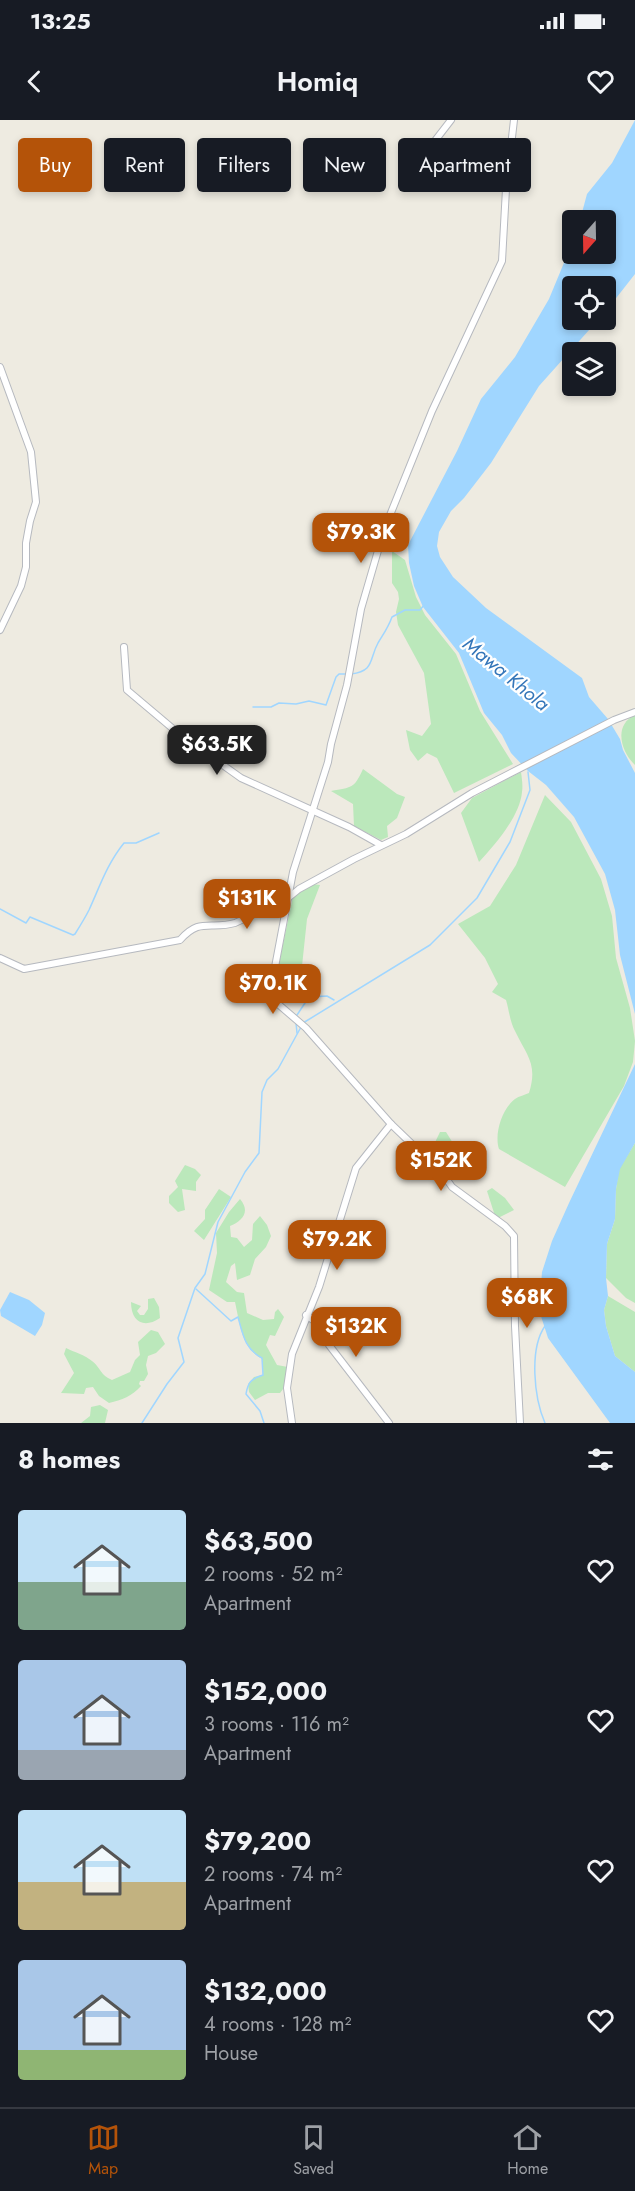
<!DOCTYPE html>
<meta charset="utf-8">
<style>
body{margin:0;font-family:Jost,sans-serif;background:#242831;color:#f1f3f6;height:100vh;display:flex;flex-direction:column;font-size:22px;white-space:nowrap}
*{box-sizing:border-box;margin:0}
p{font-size:20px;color:#9ea1a6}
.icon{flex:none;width:33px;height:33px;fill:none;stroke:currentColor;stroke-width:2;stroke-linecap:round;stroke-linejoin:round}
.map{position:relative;height:1303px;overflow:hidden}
.drawer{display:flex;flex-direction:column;background:#171b24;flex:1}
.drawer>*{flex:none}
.hud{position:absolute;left:18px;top:18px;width:600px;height:54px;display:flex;gap:12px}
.needle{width:39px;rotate:200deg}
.buttons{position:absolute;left:562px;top:90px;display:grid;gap:12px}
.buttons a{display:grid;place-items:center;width:54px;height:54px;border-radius:6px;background:#171b24;box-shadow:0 3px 9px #0003;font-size:30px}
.price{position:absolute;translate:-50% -51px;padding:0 14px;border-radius:12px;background:#b45309;color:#fff;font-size:20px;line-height:39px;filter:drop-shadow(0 2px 3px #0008)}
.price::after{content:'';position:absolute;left:50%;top:36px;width:18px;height:14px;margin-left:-9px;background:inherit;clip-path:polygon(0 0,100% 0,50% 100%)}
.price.current{background:#222;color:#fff}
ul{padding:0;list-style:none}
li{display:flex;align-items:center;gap:18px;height:150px;padding:0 18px}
li span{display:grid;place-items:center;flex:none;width:168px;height:120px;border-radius:6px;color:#555}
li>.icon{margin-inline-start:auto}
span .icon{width:72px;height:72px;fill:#fffc;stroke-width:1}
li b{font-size:26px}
h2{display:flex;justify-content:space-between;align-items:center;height:72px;padding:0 18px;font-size:26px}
.pill{padding:0 21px;border-radius:6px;background:#171b24;box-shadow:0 3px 9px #0003;font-size:21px;line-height:54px}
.pill.current{background:#b45309;color:#fff}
.status{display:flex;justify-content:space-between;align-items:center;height:42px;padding:0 30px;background:#171b24;direction:ltr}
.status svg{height:16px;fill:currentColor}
header{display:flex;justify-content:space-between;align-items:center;height:78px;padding:0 18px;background:#171b24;font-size:27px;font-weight:600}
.menu{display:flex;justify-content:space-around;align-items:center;height:84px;border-top:2px solid #363941;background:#171b24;font-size:16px;color:#9ea1a6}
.menu a{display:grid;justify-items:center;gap:3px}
.menu .current{color:#b45309}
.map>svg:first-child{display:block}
.green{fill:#bbe8bb}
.water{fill:#a0d6ff}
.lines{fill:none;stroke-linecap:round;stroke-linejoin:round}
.stream{stroke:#a0d6ff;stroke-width:1.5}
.minor-casing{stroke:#b6b9bf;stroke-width:8}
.minor{stroke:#fff;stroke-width:6}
.labels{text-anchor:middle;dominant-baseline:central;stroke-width:4.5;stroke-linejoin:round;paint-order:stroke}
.water-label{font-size:20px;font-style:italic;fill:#3476b9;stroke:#fff}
</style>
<div class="status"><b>13:25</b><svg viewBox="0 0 49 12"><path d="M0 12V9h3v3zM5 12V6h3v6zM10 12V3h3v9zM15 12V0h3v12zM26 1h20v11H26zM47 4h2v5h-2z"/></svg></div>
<header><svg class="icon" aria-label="back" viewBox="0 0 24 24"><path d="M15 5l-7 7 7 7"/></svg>Homiq<svg class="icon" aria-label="heart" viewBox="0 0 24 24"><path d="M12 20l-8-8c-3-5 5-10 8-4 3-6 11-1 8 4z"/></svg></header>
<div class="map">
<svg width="635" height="1303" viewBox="0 0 635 1303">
<rect width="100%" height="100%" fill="#eeebe1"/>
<g class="green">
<path d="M392,431L405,440L416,477L425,495L456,534L480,591L513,644L454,673L437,638L427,633L418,641L410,630L406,610L422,616L431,604L424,553L398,505L396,492L399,479L398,472L392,463Z"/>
<path d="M635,595V645C621,632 613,605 635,595Z"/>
<path d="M363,649L397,674L405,677L397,698L387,706L388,717L381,720L354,706L353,684L331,671C352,667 354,669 363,649Z"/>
<path d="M521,652C522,659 523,666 522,672C520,696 495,725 479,742L461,693L472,678Z"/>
<path d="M545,675L571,702L601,759L612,796L616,838L630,888L635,921L633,942L624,966L565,1067L499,1029C494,1014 502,989 515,979C519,976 525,975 529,973C538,944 527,936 515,911C510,902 509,890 506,880L492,872L498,864L485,838L458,804L490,786L516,745Z"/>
<path d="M312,764L320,765L307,799L302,846L295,848L292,867L279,869L276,858L293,776Z"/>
<path d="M440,1012H446L456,1028L448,1055L443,1054L427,1039Z"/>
<path d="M635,1023V1183L626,1178L606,1158L607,1124L615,1099L616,1069L619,1049Z"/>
<path d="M185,1045L195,1049L201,1055L196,1062V1071L182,1069L185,1090L178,1092L169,1083V1076L178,1067L175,1061Z"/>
<path d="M492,1068L505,1078L514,1090L496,1099L487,1071Z"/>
<path d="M219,1069L231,1077L204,1120L194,1111L205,1099V1090Z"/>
<path d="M240,1079C251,1092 242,1101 230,1106L231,1117L237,1118L244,1127L252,1120L253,1104L260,1096L267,1105L271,1116L266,1127L255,1139L250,1155L237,1160L235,1143L231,1146L226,1162L237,1172L244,1173L247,1193L263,1200L274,1199L275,1192L278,1189L284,1197L275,1216L270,1215L266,1225L277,1245L288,1247L287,1264L280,1273H268L255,1280L249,1272L248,1264L254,1257L263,1255L262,1239C241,1227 240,1204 235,1182H227L209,1170L217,1133L216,1113L229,1092Z"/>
<path d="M608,1176L635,1192V1252L615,1236L606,1206L604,1190Z"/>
<path d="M154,1178L159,1187L160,1198C144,1209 131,1202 131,1182L141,1186L137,1191L140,1195H144L148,1189V1179Z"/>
<path d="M151,1210L158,1212L165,1224L156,1233L148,1236L146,1245L148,1254L144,1261H140L139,1264L141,1266C132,1276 122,1280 109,1283L99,1276L93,1267L86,1268L84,1274L61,1273L74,1253L64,1234L66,1228C74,1232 85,1235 92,1241C101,1248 100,1255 112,1260L130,1252L135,1240L140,1235L138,1222Z"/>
<path d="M100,1285L108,1290L105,1303H81L90,1296L91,1287Z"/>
</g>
<g class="water">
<path d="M635,0V154L606,191V166H573V200H598L539,266L491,343L464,378L451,391L439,412L437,426L440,437L453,457L486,488L582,558L589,577L608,599L620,619L623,630L635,653V894L620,835L615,790L605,754L574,697L546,665L528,651L511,633L502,615L484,593L459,533L423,487L414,466L409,443L408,425L457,331L481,279L515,237L549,179L573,121V134H606V100H580L587,74L612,43Z"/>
<path d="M635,944V1023L620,1049L616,1069L615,1099L607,1124L606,1158L608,1176L604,1190L606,1206L615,1236L635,1252V1303H610L548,1218L539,1190L542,1152L552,1121L569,1083Z"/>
<path d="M10,1172L29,1180L45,1193L42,1205L35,1216L1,1196L0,1190Z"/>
</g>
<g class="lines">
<g class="stream">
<path d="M351,554C375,551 369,539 378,523C384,513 388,508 392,497L405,490H420L424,485"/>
<path d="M253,587H271L279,583L296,584L309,581L326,585L336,557L339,554H346"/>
<path d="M0,789L26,803L30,797L73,815L75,814C80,806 85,798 89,790C100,766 107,744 124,723H136L159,713"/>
<path d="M297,895L309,877L327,876L334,880"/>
<path d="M296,903L297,913"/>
<path d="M303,903L430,825L477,778L510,722L530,670L528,652"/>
<path d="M196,1169L231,1201L238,1197C243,1215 245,1229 262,1238L263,1255C251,1259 248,1262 246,1274L260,1291L264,1303"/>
<path d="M142,1303L167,1264L184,1242L178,1218L195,1168L205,1154L218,1102L245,1052L259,1033L262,972L267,960L278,949L301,907"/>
<path d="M545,1303C534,1278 529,1229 545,1206"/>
</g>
<g class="minor-casing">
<g id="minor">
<path d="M514,0L506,69L502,141L432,291L384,410L361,489L347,565L331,624L328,642L293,752L275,847L269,863L270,873L278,884L306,908L391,1004L443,1054L452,1067L505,1106L514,1116L515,1206L520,1303"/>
<path d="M407,57L451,0"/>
<path d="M0,247L31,332L36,382L30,401L26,423V447L21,466L0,510"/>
<path d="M124,527L127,570L178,613L241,658L349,707L381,725"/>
<path d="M0,838L24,849L180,820C200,797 210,810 235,803L288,778L299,769L354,739L406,714L472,673L614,600L635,592"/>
<path d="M306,1195L331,1213L333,1216L329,1225L389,1303"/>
<path d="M292,1303L287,1268L292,1234L319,1167L356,1048L391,1004"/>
</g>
</g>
<use href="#minor" class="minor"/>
</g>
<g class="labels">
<g class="water-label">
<text transform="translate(506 554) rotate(39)">Mawa Khola</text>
</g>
</g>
</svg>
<div class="buttons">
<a><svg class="needle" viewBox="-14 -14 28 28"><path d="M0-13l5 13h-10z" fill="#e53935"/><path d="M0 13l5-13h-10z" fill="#9ea1a6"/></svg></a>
<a><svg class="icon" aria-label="locate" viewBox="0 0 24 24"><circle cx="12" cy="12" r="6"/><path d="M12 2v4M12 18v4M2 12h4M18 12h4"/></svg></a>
<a><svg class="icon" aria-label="layers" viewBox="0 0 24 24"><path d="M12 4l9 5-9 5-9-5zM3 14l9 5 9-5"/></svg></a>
</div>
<b class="price" style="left:361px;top:444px">$79.3K</b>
<b class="price current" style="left:217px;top:656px">$63.5K</b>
<b class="price" style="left:247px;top:810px">$131K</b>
<b class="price" style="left:273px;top:895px">$70.1K</b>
<b class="price" style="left:441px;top:1072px">$152K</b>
<b class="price" style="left:337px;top:1151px">$79.2K</b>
<b class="price" style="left:527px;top:1209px">$68K</b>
<b class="price" style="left:356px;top:1238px">$132K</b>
<div class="hud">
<a class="pill current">Buy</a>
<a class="pill">Rent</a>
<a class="pill">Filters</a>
<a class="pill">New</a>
<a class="pill">Apartment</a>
</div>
</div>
<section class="drawer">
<h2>8 homes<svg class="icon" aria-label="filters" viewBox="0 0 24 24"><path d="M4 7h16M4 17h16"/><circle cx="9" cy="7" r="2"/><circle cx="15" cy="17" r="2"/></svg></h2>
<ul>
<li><span style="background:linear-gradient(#bfe0f5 60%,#7fa58c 0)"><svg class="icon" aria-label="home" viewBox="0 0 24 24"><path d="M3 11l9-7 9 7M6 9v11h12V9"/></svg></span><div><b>$63,500</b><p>2 rooms · 52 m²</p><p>Apartment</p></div><svg class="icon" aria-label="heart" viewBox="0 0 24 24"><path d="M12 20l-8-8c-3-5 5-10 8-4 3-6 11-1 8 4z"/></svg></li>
<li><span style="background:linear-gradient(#a9c7e8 75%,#9aa5b1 0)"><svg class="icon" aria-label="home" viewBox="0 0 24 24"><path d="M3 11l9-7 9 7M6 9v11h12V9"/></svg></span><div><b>$152,000</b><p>3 rooms · 116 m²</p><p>Apartment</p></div><svg class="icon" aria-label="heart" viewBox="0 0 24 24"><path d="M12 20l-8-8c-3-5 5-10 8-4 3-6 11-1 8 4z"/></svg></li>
<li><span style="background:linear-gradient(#bfe0f5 60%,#c2b280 0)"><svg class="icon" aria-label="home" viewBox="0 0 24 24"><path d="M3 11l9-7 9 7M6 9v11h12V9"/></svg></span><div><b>$79,200</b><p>2 rooms · 74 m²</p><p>Apartment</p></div><svg class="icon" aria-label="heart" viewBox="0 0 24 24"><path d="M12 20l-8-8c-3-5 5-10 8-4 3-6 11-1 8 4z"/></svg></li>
<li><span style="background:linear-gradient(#a9c7e8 75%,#8fb573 0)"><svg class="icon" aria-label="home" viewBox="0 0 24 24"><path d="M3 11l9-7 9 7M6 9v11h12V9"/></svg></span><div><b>$132,000</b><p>4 rooms · 128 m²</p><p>House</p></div><svg class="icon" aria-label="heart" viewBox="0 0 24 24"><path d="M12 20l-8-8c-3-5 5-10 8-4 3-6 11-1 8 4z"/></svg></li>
</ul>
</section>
<nav class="menu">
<a class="current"><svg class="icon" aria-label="map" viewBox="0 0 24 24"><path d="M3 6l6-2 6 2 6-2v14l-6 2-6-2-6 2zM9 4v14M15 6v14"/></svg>Map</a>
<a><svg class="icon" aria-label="saved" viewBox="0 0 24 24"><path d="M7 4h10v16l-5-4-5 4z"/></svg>Saved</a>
<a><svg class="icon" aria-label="home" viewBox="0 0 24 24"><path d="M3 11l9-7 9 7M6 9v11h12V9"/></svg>Home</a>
</nav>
